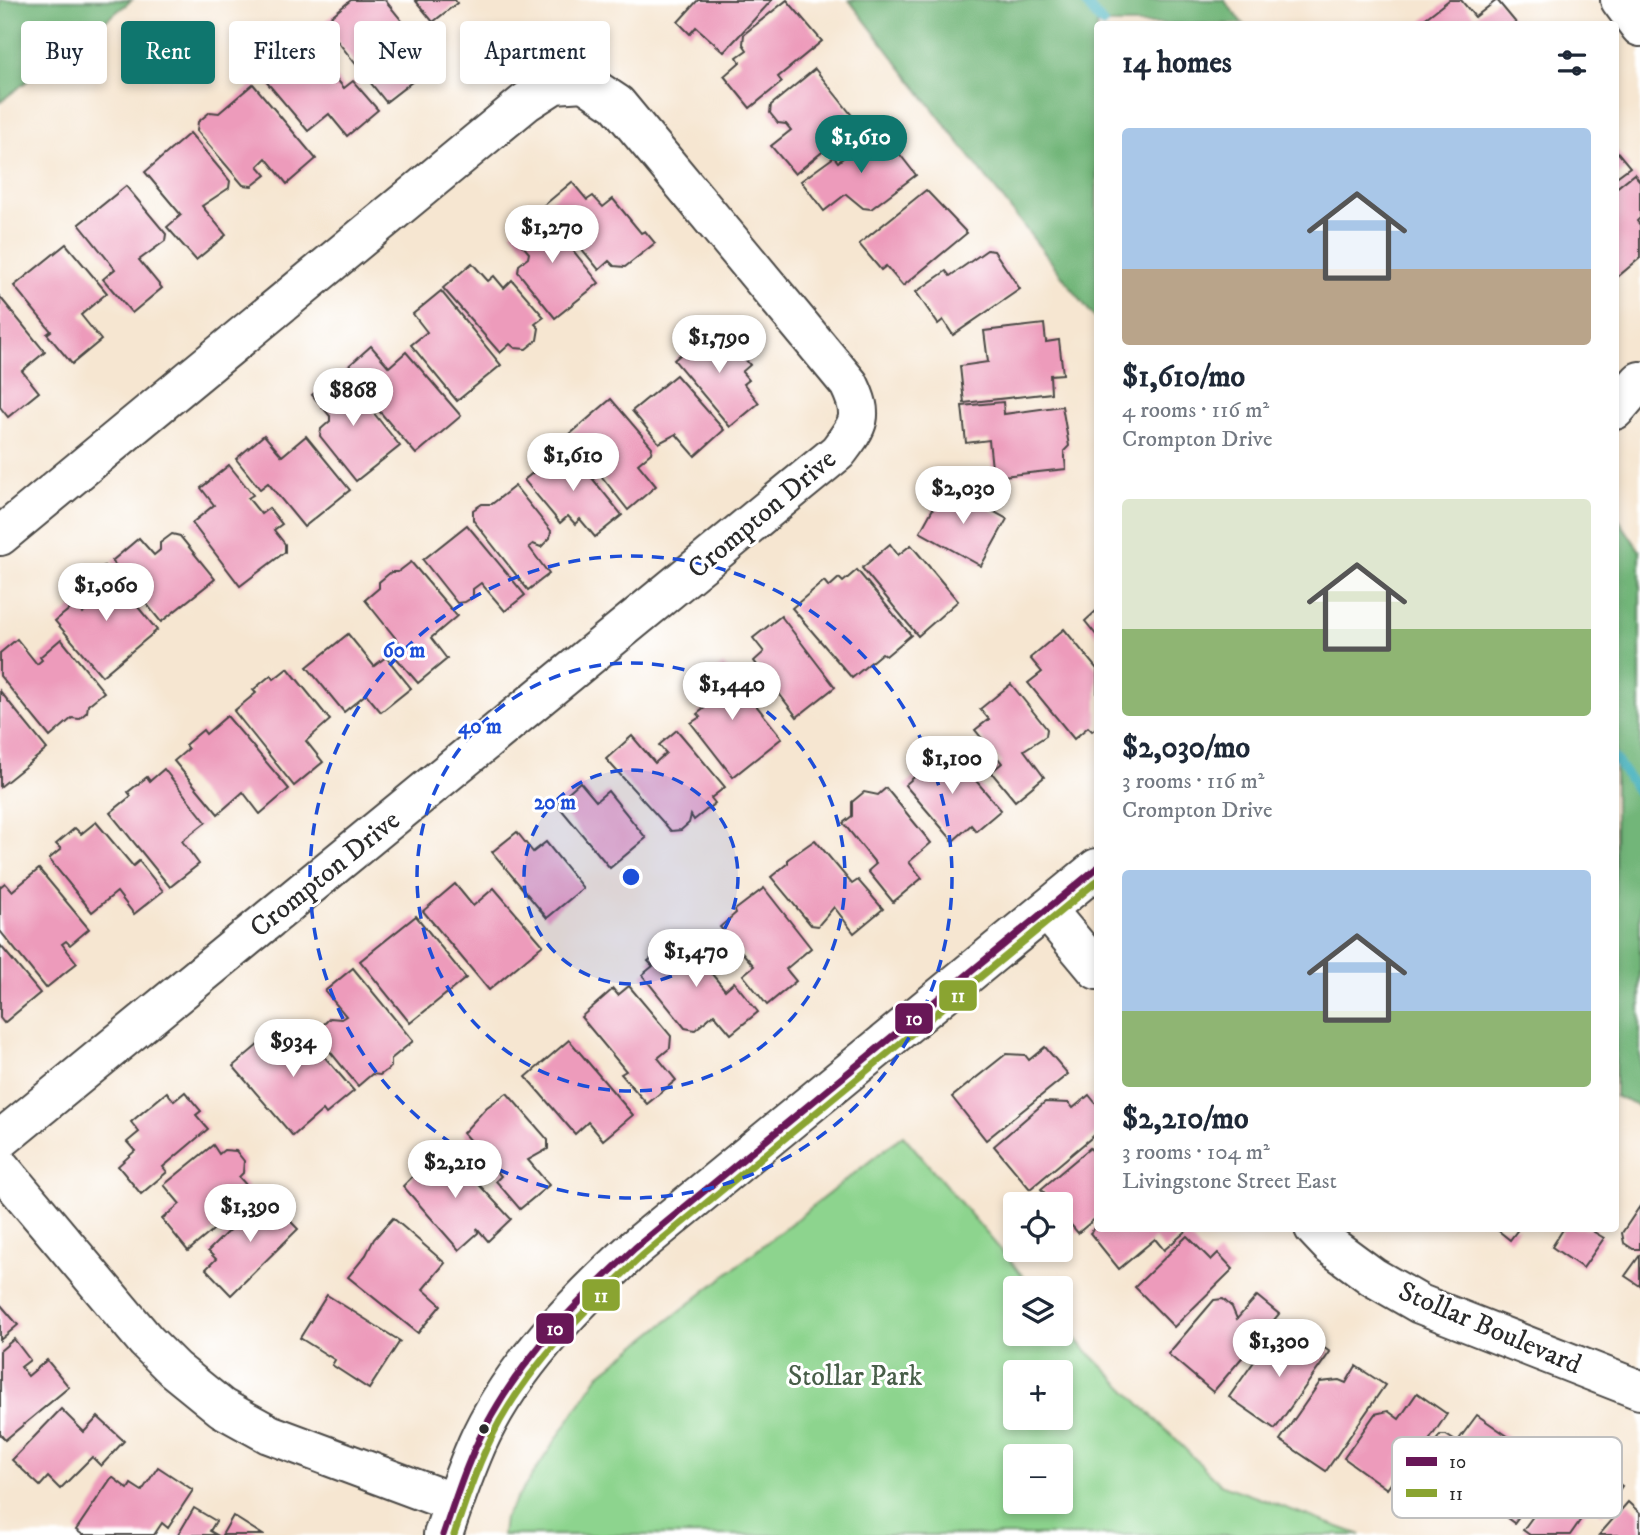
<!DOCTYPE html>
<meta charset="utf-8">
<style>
body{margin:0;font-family:"IM FELL DW Pica",serif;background:#f6f6f7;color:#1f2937;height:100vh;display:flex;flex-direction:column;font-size:26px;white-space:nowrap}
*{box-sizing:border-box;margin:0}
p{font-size:23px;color:#747a83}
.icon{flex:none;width:38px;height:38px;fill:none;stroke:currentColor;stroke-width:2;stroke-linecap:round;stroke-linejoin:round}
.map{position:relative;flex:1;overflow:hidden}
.sheet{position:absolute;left:1094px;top:21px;width:525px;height:1211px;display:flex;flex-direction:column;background:#fff;border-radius:7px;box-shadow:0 4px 10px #0003}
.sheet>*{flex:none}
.guide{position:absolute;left:21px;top:21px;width:665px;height:63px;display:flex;gap:14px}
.fabs{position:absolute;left:1003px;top:1192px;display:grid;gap:14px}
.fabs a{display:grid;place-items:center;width:70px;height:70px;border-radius:7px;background:#fff;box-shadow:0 4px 10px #0003;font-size:35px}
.price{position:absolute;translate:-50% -60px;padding:0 16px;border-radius:24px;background:#fff;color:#222;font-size:23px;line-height:46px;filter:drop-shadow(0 2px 4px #0008)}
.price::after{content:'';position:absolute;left:50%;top:42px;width:21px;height:16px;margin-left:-10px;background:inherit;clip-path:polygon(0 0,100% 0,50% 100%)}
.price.active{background:#0f766e;color:#fff}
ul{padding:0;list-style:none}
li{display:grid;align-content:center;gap:14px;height:371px;padding:0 28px}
li span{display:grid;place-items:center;height:217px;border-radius:7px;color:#555}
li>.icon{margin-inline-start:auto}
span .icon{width:126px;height:126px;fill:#fffc;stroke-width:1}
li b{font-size:30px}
h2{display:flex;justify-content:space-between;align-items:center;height:84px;padding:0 28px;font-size:30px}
.pill{padding:0 24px;border-radius:7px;background:#fff;box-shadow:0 4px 10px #0003;font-size:24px;line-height:63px}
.pill.active{background:#0f766e;color:#fff}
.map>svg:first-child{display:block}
.green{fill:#8dd48e;stroke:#5c805c;stroke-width:2;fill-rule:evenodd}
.forest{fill:#72b679;stroke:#4e7052;stroke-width:2}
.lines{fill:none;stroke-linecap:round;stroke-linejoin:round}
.stream{stroke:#3eaeba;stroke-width:10}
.building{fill:#ed9bbb}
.street-casing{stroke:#494744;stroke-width:42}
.secondary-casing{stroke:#494744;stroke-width:42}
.street{stroke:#fff;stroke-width:38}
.secondary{stroke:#fff;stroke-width:38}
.bus-1-casing{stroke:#fff;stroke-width:12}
.bus-2-casing{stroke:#fff;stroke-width:12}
.bus-1{stroke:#681757;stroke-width:7}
.bus-2{stroke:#8aa431;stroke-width:7}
.ring{fill:none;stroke:#1d4ed8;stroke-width:3.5;stroke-dasharray:12 9}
.bus-dot{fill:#2b2b2b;stroke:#fff;stroke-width:2.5}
.labels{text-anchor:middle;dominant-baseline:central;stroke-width:6;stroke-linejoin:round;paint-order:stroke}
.street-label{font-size:28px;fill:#2b2b2b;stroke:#fff}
.park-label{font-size:28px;fill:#485e49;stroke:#fff}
.key{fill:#fff;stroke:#bfbfbf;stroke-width:2}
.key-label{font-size:19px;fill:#2b2b2b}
.centre{fill:#1d4ed8;stroke:#fff;stroke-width:3.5}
.ring-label{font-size:21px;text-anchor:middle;font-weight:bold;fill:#1d4ed8;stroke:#fff;stroke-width:6;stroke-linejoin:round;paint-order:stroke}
.line-badge{stroke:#fff;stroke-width:2.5}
.badge-label{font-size:19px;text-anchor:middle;font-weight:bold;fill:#fff}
</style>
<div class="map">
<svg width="1640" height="1535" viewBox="0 0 1640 1535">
<rect width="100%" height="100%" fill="#fff"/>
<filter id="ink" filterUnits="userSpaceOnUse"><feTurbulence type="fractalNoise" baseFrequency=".0143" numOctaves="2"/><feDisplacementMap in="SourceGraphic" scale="14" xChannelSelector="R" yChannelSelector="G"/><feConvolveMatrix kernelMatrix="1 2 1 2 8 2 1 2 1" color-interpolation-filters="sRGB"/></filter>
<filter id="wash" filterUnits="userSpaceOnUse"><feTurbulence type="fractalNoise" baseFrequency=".00686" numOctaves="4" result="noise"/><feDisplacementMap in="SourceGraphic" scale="28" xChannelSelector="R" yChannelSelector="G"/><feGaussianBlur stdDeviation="1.57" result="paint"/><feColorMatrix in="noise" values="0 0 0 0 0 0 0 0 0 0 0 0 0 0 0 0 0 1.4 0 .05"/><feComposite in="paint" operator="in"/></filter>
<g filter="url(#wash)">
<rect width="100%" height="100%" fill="#f6e6d1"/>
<path class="green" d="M903,1135L1033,1288H1015V1334H1060L1061,1321L1083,1347L1220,1484L1361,1535H502L504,1518L599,1375ZM1015,1372H1060V1418H1015ZM1015,1456H1060V1502H1015Z"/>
<g class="forest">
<path d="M0,0H132L0,102Z"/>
<path d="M849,0H1224L1243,24H1097V321Z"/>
<path d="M1615,514L1640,551V1107L1615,1096Z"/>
</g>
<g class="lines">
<g class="stream">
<path d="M1083,0L1103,24"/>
<path d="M1615,759L1640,795"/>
</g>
</g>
<g id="blocks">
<g class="building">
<path d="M351,0H385L415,37L392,55L413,81L386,102L323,23Z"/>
<path d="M415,0H455L457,3L433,22Z"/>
<path d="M698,0H772L724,52L696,27L690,34L678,22Z"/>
<path d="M787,0L822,41L778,77L782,82L750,108L724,76L740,62L737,57L747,50L743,44L744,34Z"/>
<path d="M1449,0H1461L1475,17L1497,0L1517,24H1418Z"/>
<path d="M302,37L344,88L353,81L378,110L347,136L329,114L308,131L259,73Z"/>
<path d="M815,69L858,123L795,174L771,146L791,130L786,124L778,123L770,113L771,105Z"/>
<path d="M253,84L316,159L287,184L266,158L258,166L266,175L252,186L243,185L197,131L198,122L210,112L219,113Z"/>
<path d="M880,129L916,175L871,209L863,208L846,194L824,211L801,181L834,157L838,162Z"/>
<path d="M190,133L230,181L229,188L202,206L226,235L196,260L167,227L181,215L145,172Z"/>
<path d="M1615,149L1630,167L1615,178Z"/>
<path d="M1634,174L1640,181V218L1637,221L1640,225V258L1615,279V189Z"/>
<path d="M572,182L587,200L593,196L603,207L613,199L641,233L645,231L655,243L625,267L614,266L609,261L599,270L572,237L570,239L542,207Z"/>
<path d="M126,186L166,234L165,241L139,260L162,288L132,313L103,279L115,269L79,224Z"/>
<path d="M926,190L967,233L903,286L886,266L881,270L859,244Z"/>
<path d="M540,209L599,283L555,318L518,272L519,265L528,258L529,253L511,232Z"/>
<path d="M66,244L107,293L81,315L101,340L72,364L47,334L51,331L14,286Z"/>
<path d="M987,250L994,251L1020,289L953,335L943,320L938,324L916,292L946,271L950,276Z"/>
<path d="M472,263L488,281L494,276L504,288L512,280L544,317L535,324L539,328L537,340L526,349L515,348L510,344L500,353L443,288Z"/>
<path d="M441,291L501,365L457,401L411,345L427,332L413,314Z"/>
<path d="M0,297L45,352L22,371L39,392L8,417L0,407Z"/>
<path d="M717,324L750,365L742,372L749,380L744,384L759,403L730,427L674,360Z"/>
<path d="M1044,324L1046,342L1059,340L1063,374L1050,375L1051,393L964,403L960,366L988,362L984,331Z"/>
<path d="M371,346L389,367L406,352L461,416L416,454L344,370Z"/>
<path d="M341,372L400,446L356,481L320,436L321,429L330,421V416L312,395Z"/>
<path d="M676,375L724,430L695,456L676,434L659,443L632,411Z"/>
<path d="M611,399L652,447L651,453L638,464L656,486L628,510L569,435Z"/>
<path d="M1003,402L1004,414L1062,406L1069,446L1064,451L1066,469L993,477L989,440L966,443L962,406Z"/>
<path d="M264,435L282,456L306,436L350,490L304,527L268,483L260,489L236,459Z"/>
<path d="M566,446L622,515L595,537L580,519L575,524L568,516L560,523L524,480Z"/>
<path d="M229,465L253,495L248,498L261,514L269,508L282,524L274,530L285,544V552L240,586L192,523L214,505L201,488Z"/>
<path d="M946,485L1007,519L981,566L920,532Z"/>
<path d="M515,486L551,531L550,538L541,547L533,544L529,547L549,574L528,590L473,520V510L482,504H492Z"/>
<path d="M467,525L525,595L505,611L481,583L473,589V597L465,602L457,603L423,560Z"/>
<path d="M172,534L180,536L215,579L161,622L112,561L139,538L154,555L160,550V543Z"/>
<path d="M890,544L898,555L911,545L958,601L918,636L862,568Z"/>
<path d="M411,562L457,616L431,638L447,659L418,683L392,653L401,645L365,600L379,588V582L391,572H398Z"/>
<path d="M104,566L157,630L102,676L55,621L76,604L83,613L92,607L77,589Z"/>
<path d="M857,570L911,635L886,656L882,653L852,678L792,608L824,581L829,587L839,578L843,582Z"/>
<path d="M1097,610V636L1085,621Z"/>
<path d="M781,616L835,687L797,717L754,661L764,652L753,638Z"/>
<path d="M1064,629L1097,669V727L1092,731L1088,727L1074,739L1028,683L1042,672L1030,658Z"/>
<path d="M348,634L374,666L386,657L411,688L381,712L366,694L344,712L307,667Z"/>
<path d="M17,639L37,664L42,660L40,657L61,639L104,692L88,705L87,712L79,719L72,718L50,737L0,676V653Z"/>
<path d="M723,664L782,738L733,777L691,723L700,717L697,714L707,706L693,688Z"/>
<path d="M288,668L330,720L306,741L323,762L294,786L234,711L256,693L253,690L271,675L274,679Z"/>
<path d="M1011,684L1047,729L1046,736L1024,750L1044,777L1015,801L991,772L1002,763L975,730L989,719L980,709Z"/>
<path d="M0,691L47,749L0,787Z"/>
<path d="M227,716L289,789L260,814L243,792L218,814L174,761L188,749L185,745L203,730L206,734Z"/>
<path d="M677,730L725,787L711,798L715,803L694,820L691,815L689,823L681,830L671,831L606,759L632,736L655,763L666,753L659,745Z"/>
<path d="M948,748L1001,810L976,831L971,825L953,841L905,785Z"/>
<path d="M164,769L206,822L182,841L199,864L170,887L110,813L131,796L128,792L147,777L150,781Z"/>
<path d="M580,782L596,801L608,791L646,838L610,868L556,803Z"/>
<path d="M886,788L931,843L909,862L922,878L893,902L868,871L876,864L843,823L852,816V802L864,792L878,795Z"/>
<path d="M96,822L133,866L139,861L163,891L134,914L117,892L92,912L49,859L61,849L56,844L75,828L81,834Z"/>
<path d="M517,832L533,852L546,842L583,888L547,918L492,852Z"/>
<path d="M815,840L852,884L858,880L883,909L854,933L834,907L818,926L811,925L771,877L788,863V859Z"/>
<path d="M39,869L89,929L70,945L66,941L62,944L77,963L46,988L0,931V887L5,883L12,891Z"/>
<path d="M455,884L473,906L494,888L543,945L489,990L423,911Z"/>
<path d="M764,888L811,948L786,969L796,981L767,1005L743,975L754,966L720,927L736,913L735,910Z"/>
<path d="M416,916L466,978L410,1023L360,961Z"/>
<path d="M680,935L725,990L734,982L758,1012L731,1034L714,1014L695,1030L685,1028L642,975L653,966L648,961Z"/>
<path d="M0,945L40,993L4,1023L0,1018Z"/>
<path d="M353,968L413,1041L391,1059V1067L380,1075L372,1074L358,1086L319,1038L320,1028L330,1018L341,1019L346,1016L325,991Z"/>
<path d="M629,986L671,1036L670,1048L658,1058L676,1080L647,1104L621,1074L626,1071L581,1017L613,989L618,995Z"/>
<path d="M298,1026L354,1091L326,1114L323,1110L293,1136L233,1066L266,1038L269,1042L280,1033L284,1037Z"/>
<path d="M569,1040L633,1115L603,1140L588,1122L575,1134L526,1077Z"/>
<path d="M1045,1047L1068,1074L986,1140L952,1097L1006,1054L1025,1055L1029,1060Z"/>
<path d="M167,1092L174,1101L185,1092L201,1111L196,1115L208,1129L163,1167L167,1172L141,1194L118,1166L135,1151L127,1142L139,1132L131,1122Z"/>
<path d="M507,1093L548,1140V1149L528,1160L549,1185L520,1209L496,1181L501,1176L463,1133L487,1107Z"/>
<path d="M1089,1095L1097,1105V1133L1030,1189L994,1146L1045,1102L1069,1103L1073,1108Z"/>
<path d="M213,1145L219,1154L224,1150L236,1151L244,1161L243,1173L239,1177L248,1187L211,1218L218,1226L188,1251L162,1219L180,1204L164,1185Z"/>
<path d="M443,1146L511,1219L488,1241L477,1228L478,1233L459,1250L403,1186Z"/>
<path d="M1090,1148L1097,1157V1217L1078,1233L1060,1212V1204H1054L1041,1189Z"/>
<path d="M265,1195L298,1229L231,1295L206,1269L216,1259L208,1251Z"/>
<path d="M1640,1206V1249H1633L1624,1243L1622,1233Z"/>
<path d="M393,1218L445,1263L423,1289L441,1305L418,1333L348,1277L366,1255L374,1239Z"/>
<path d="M1097,1226V1228H1190L1164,1250L1155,1239L1119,1269L1090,1233Z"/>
<path d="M1495,1228H1519L1510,1240Z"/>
<path d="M1564,1228H1597L1594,1232L1604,1238L1583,1268L1552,1247Z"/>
<path d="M1187,1236L1211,1260L1218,1253L1233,1269L1174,1327L1135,1287Z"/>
<path d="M1640,1255V1286L1625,1276Z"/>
<path d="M327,1295L400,1341L369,1389L332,1365L335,1360L300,1338Z"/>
<path d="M1257,1296L1279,1314L1213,1392L1168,1354L1214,1300L1223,1299L1232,1307L1237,1319Z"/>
<path d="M0,1304L18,1325L0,1340Z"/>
<path d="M1302,1333L1330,1352L1275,1429L1229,1397L1268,1342L1286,1356Z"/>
<path d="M14,1339L30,1360L21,1367L28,1376L47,1360L69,1387L5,1440L0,1434V1351Z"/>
<path d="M1356,1366L1385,1385L1326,1471L1280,1440L1320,1382L1339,1380L1346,1383Z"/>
<path d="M1417,1393L1447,1414L1426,1445L1421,1442L1387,1489L1344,1458L1375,1414L1388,1411L1399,1419Z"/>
<path d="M61,1409L84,1432L98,1417L124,1441L101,1466L92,1457L60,1489L48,1477L40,1486L12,1460Z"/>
<path d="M1477,1415L1509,1437L1485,1471L1480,1467L1447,1513L1406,1484L1440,1435H1446L1457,1442Z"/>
<path d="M1537,1441L1565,1461L1540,1496L1536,1493L1514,1523L1474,1494L1504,1453L1520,1464Z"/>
<path d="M158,1467L193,1490L168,1528L162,1523L154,1535H83L76,1530L112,1477L128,1489L131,1484L142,1491Z"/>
<path d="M1596,1467L1622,1486L1602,1514L1591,1505L1570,1535H1530L1523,1530L1564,1474L1582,1487Z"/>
<path d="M1628,1502L1640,1513V1535H1599Z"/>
<path d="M194,1508L216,1521L210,1531L217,1535H178Z"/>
<path d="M233,1516L263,1535H222Z"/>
</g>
</g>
</g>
<g filter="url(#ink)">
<use href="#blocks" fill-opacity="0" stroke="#494744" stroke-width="2"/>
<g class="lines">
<g class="street-casing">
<g id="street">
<path d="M1620,0L1640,27"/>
<path d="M0,536L526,102L554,84L584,82L617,104L849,384C865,417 859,424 838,452L0,1140"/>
<path d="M1047,910L1097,970"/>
<path d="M0,1167L146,1341L174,1369L222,1408L269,1434L454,1503"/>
<path d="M1314,1228L1331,1246L1373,1277L1420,1304L1640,1390"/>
</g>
</g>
<g class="secondary-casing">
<g id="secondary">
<path d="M1615,410L1640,381"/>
<path d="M443,1535C453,1505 464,1474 477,1444C509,1371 576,1302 635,1248L1097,868"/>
</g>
</g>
<use href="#street" class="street"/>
<use href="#secondary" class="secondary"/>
<g class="bus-1-casing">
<path id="bus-1" d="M443,1535C457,1494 470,1452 492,1415C528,1351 581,1298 635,1248L1097,868"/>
</g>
<g class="bus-2-casing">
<path id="bus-2" d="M454,1535C467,1496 480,1457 500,1421C536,1358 589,1305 642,1256L1097,881"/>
</g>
<use href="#bus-1" class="bus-1"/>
<use href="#bus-2" class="bus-2"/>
</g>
</g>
<circle cx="631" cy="877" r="107" fill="#1d4ed8" fill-opacity=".12"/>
<g class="ring">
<circle cx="631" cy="877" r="107"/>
<circle cx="631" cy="877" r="214"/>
<circle cx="631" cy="877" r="321"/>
</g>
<circle class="bus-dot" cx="484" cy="1429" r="6"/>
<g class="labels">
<g class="street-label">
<text transform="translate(762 514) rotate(-40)">Crompton Drive</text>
<text transform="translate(325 874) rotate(-39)">Crompton Drive</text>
<text transform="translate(1490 1328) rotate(23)">Stollar Boulevard</text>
</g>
<g class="park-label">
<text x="855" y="1376">Stollar Park</text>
</g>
</g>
<rect x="1392" y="1437" width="230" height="81" rx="10" class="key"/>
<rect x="1406" y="1457" width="31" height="9" fill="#681757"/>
<rect x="1406" y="1489" width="31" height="8" fill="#8aa431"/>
<g class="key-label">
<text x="1449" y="1468">10</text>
<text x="1449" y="1500">11</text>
</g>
<circle cx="631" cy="877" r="10" class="centre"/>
<g class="ring-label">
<text x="404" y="657">60 m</text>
<text x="480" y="733">40 m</text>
<text x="555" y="809">20 m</text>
</g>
<g class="line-badge">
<rect x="938" y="979" width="40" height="33" rx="7" fill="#8aa431"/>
<rect x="894" y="1002" width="40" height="33" rx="7" fill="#681757"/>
<rect x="581" y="1278" width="40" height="34" rx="7" fill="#8aa431"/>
<rect x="535" y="1312" width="40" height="33" rx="7" fill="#681757"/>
</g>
<g class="badge-label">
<text x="958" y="1002">11</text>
<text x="914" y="1025">10</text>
<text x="601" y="1302">11</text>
<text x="555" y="1335">10</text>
</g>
</svg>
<div class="fabs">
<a><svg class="icon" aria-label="locate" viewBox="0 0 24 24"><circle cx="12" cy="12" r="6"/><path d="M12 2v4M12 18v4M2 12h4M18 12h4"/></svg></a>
<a><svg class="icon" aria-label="layers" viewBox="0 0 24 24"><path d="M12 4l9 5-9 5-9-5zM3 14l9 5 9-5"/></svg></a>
<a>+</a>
<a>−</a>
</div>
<b class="price active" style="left:861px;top:175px">$1,610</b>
<b class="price" style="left:552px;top:265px">$1,270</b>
<b class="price" style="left:719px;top:375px">$1,790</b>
<b class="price" style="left:353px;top:428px">$868</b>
<b class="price" style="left:573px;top:493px">$1,610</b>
<b class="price" style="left:963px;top:526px">$2,030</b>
<b class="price" style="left:106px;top:623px">$1,060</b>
<b class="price" style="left:732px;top:722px">$1,440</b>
<b class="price" style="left:952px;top:796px">$1,100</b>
<b class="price" style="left:696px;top:989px">$1,470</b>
<b class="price" style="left:293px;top:1079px">$934</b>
<b class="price" style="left:455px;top:1200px">$2,210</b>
<b class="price" style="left:250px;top:1244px">$1,390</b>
<b class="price" style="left:1279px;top:1379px">$1,300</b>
<div class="guide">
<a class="pill">Buy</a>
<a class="pill active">Rent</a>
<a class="pill">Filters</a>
<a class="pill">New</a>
<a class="pill">Apartment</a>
</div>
<section class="sheet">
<h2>14 homes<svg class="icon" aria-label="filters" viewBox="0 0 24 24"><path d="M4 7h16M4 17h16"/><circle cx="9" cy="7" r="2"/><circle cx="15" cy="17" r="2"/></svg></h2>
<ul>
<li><span style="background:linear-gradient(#a9c7e8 65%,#b9a48a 0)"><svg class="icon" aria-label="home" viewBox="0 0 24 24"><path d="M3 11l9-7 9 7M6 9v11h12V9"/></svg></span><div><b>$1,610/mo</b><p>4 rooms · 116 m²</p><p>Crompton Drive</p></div></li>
<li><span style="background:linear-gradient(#dfe7d0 60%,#8fb573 0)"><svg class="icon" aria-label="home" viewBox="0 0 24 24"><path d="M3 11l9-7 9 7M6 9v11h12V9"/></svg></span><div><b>$2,030/mo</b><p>3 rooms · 116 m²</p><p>Crompton Drive</p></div></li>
<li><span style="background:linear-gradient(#a9c7e8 65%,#8fb573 0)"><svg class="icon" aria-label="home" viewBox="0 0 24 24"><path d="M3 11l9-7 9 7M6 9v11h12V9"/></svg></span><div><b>$2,210/mo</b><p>3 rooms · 104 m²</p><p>Livingstone Street East</p></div></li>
</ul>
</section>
</div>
